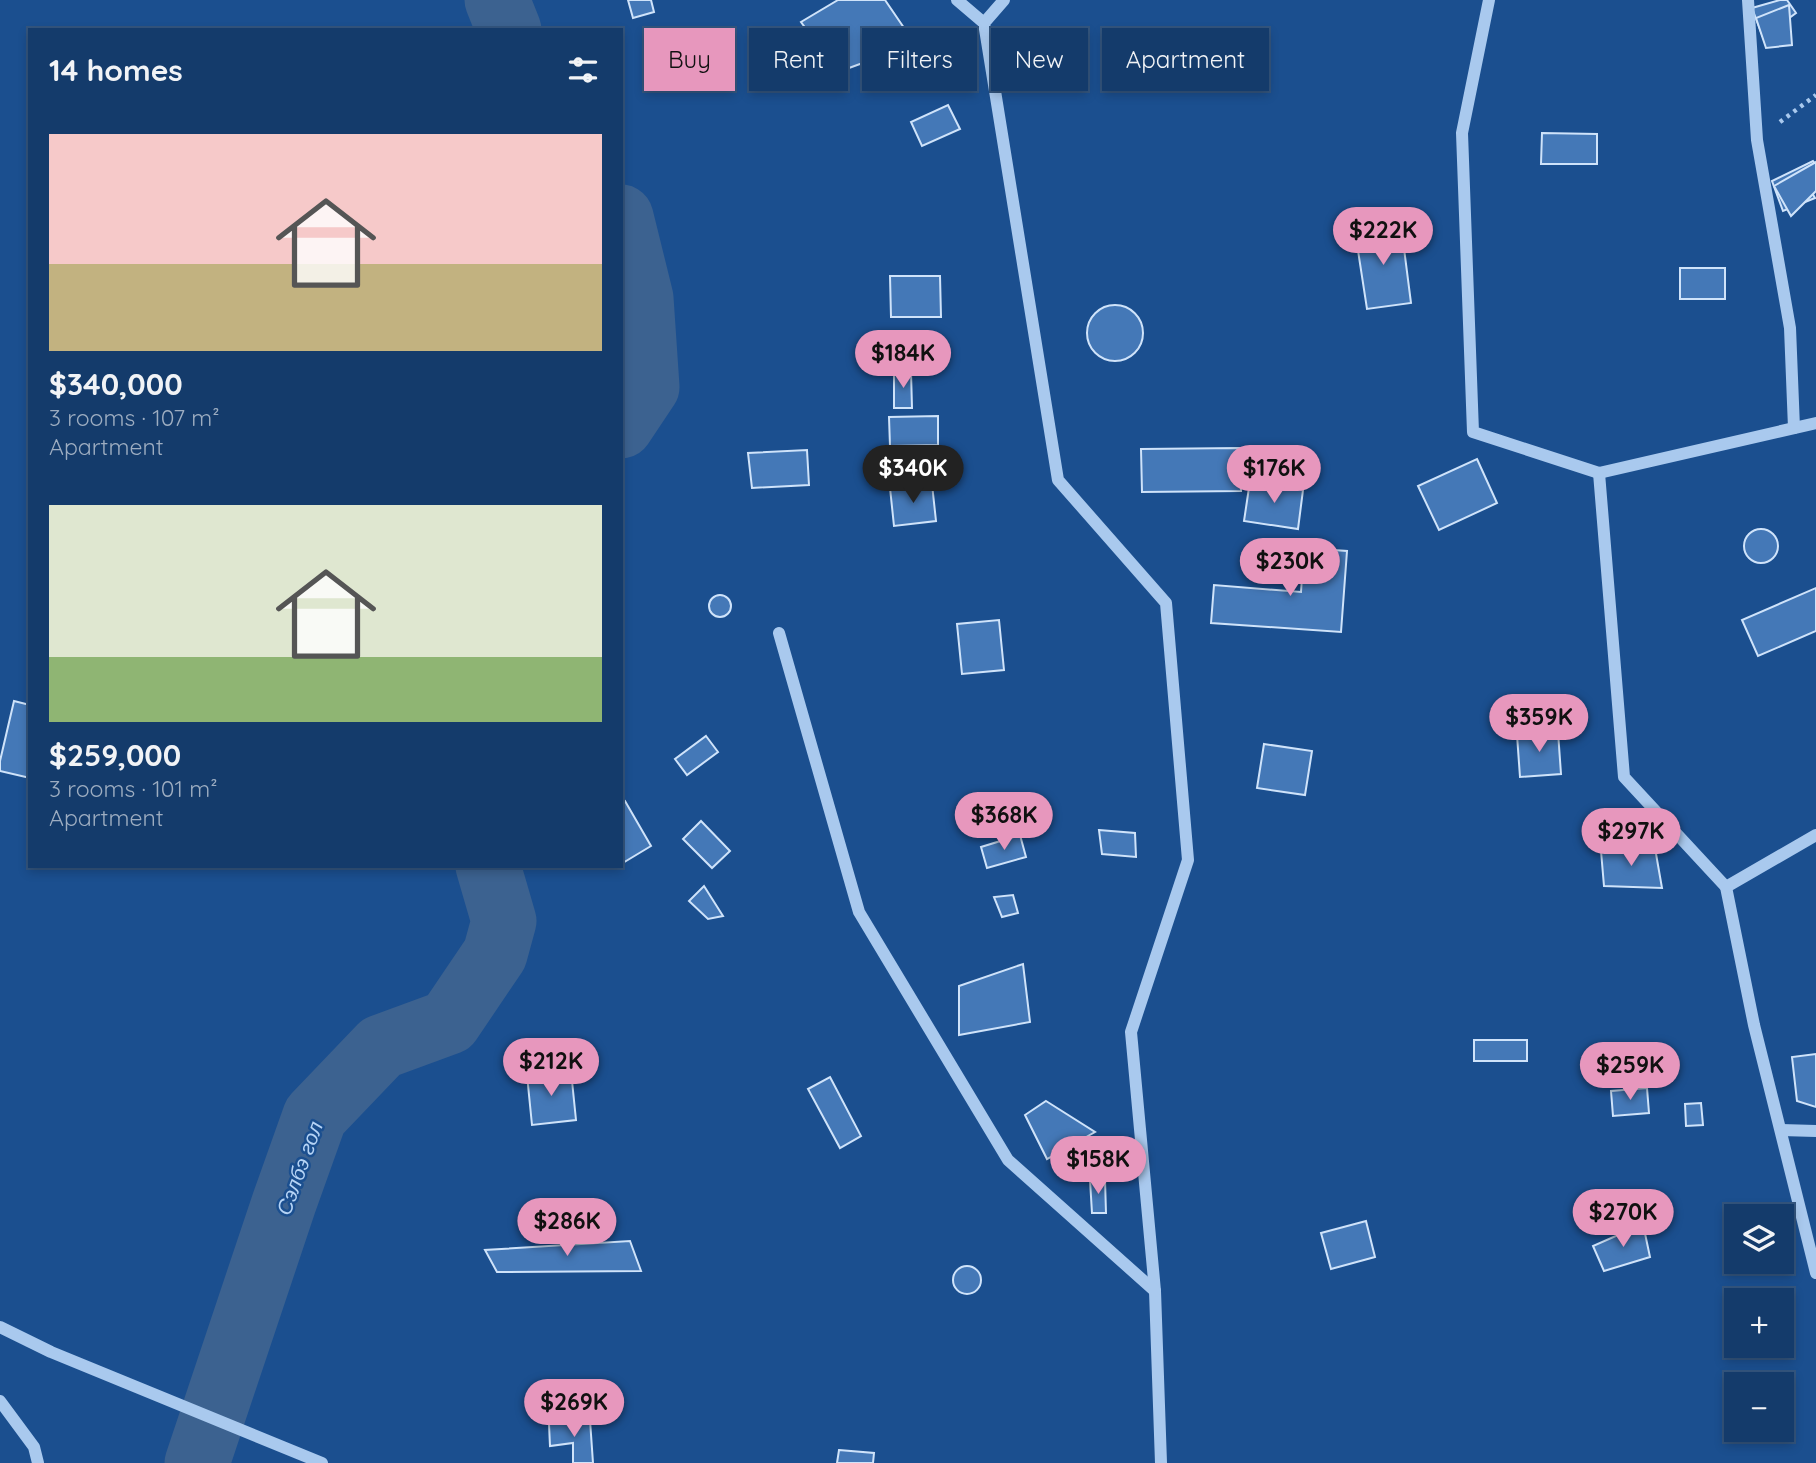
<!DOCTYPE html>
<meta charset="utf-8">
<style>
body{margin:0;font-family:Quicksand,sans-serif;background:#1d4271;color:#f1f3f6;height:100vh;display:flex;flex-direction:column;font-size:26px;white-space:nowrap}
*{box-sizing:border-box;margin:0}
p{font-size:23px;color:#9dadc1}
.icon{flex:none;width:38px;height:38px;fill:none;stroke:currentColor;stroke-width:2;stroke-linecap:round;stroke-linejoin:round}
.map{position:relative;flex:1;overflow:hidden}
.side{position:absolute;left:28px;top:28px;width:595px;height:840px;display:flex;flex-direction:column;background:#143b6b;border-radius:0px;box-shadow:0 4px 10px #0003,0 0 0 2px #33557e}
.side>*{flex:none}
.hud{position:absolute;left:644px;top:28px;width:665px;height:63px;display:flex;gap:14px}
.controls{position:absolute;left:1724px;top:1204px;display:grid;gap:14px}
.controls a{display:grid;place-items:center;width:70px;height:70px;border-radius:0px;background:#143b6b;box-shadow:0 4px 10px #0003,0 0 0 2px #33557e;font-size:35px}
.price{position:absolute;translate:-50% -60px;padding:0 16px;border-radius:24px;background:#e797bd;color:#111;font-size:23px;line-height:46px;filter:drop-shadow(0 2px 4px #0008)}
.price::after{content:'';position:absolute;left:50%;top:42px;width:21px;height:16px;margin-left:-10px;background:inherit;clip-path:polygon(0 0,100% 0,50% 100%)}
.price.active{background:#222;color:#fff}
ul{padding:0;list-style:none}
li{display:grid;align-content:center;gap:14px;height:371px;padding:0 21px}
li span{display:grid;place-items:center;height:217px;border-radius:0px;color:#555}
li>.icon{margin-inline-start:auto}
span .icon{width:126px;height:126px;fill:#fffc;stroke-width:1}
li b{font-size:30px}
h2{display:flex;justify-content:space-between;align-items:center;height:84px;padding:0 21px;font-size:30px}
.chip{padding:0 24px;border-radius:0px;background:#143b6b;box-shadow:0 4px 10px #0003,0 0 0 2px #33557e;font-size:24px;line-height:63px}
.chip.active{background:#e797bd;color:#111}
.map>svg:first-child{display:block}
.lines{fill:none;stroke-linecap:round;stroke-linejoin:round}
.river{stroke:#3c6290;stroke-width:65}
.building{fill:#4478b7;stroke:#cfe3fa;stroke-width:2}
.path{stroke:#a9c9ee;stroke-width:4.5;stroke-dasharray:3.5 5;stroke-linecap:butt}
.minor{stroke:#a9c9ee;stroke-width:12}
.labels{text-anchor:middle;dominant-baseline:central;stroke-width:5;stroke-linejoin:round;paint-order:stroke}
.water-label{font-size:21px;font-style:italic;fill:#b5d3f5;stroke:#1b4f8f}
</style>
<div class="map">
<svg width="1816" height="1463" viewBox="0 0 1816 1463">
<rect width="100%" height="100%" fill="#1b4f8f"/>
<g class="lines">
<g class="river">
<path d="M497,0L509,30"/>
<path d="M621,217L641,298L647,387L621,426"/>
<path d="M197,1463L284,1203L315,1116L381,1047L449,1022L495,954L504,921L488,866"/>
</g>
</g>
<g class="building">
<path d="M628,0H651L654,12L633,18Z"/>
<path d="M838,0H885L915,44L838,72L801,22Z"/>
<path d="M1780,0H1787L1796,13L1777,27L1782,38L1764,40L1752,8Z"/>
<path d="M1789,5L1792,45L1766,48L1756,18Z"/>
<path d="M948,105L960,129L922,146L911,122Z"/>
<path d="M1542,133L1597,134V164H1541Z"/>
<path d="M1813,161L1816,165V179L1807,184L1815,198L1783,211L1772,181Z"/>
<path d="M1816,162V191L1791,216L1774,186Z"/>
<path d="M1401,225L1411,303L1367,309L1355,231Z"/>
<rect x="1680" y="268" width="45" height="31"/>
<path d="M890,276H940L941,317H891Z"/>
<circle cx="1115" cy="333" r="28"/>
<path d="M911,372L912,408H894V373Z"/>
<path d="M938,416V445L890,446L889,417Z"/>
<path d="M1240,448L1241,491L1142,492L1141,449Z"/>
<path d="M807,450L809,485L752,488L748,453Z"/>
<path d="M1477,459L1497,503L1439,530L1418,486Z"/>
<path d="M1250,481L1303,490L1298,529L1244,521Z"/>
<path d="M932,484L936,521L894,526L890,488Z"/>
<circle cx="1761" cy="546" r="17"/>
<path d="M1304,548L1347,551L1341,632L1211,623L1214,585L1301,592Z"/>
<path d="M1816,588V631L1758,656L1742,620Z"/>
<circle cx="720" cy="606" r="11"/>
<path d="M999,620L1004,670L962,674L957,624Z"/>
<path d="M14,701L30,705V778L0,771V761Z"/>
<path d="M1558,732L1561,774L1520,777L1517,735Z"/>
<path d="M706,736L718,752L687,775L675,759Z"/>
<path d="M1264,744L1312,751L1305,795L1257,788Z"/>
<path d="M625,801L651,846L621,864V803Z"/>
<path d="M701,821L730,851L712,868L683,839Z"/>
<path d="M1099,830L1135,833L1136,857L1102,854Z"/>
<path d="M1020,835L1026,857L987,868L981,847Z"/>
<path d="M1655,848L1662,888L1604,886L1601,851Z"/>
<path d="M704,886L723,916L708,919L689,901Z"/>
<path d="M1013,895L1018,913L1002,917L994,897Z"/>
<path d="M1023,964L1030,1022L959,1035V986Z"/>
<rect x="1474" y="1040" width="53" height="21"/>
<path d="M1816,1054V1107L1797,1101L1792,1057Z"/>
<path d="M571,1071L576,1120L532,1125L527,1075Z"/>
<path d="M830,1077L861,1136L840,1148L808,1089Z"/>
<path d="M1647,1088L1649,1113L1613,1116L1611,1091Z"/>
<path d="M1046,1101L1095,1132L1047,1159L1025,1115Z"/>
<path d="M1701,1103L1703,1125L1686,1126L1685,1104Z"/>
<path d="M1090,1180H1105L1106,1213H1092Z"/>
<path d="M1366,1221L1375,1257L1331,1269L1321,1233Z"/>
<path d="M1643,1224L1650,1257L1604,1271L1593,1246Z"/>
<path d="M630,1241L641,1271L497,1272L485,1250Z"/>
<circle cx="967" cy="1280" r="14"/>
<path d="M590,1420L593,1463H573V1443L550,1446L549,1424Z"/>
<path d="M839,1450L874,1453L873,1463H837Z"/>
</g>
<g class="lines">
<path class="path" d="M1780,122L1816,95"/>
<g class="minor">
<path d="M957,0L984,23"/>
<path d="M1004,0L984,23L1058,480L1166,603L1188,860L1131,1032L1155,1291L1161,1463"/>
<path d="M1489,0L1462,133L1473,432L1599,473L1816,423"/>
<path d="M1748,0L1757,140L1790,328L1794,428"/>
<path d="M1599,473L1624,777L1726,887L1754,1025L1816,1273"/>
<path d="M779,633L859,912L1008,1160L1155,1291"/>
<path d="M1726,887L1816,835"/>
<path d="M1781,1130L1816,1131"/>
<path d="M0,1327L51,1352L322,1463"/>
<path d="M0,1401L34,1447L38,1463"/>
</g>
</g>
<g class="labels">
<g class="water-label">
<text transform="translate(299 1168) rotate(-70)">Сэлбэ гол</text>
</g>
</g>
</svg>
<div class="controls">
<a><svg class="icon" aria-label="layers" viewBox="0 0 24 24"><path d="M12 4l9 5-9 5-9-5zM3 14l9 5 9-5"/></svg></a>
<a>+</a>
<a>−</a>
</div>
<b class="price" style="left:1383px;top:267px">$222K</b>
<b class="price" style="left:903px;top:390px">$184K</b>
<b class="price active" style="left:913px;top:505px">$340K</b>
<b class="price" style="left:1274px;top:505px">$176K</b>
<b class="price" style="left:1290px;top:598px">$230K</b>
<b class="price" style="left:1539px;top:754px">$359K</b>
<b class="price" style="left:1004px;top:852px">$368K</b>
<b class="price" style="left:1631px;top:868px">$297K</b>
<b class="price" style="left:551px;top:1098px">$212K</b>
<b class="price" style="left:1630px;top:1102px">$259K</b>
<b class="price" style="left:1098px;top:1196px">$158K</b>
<b class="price" style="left:1623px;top:1249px">$270K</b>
<b class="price" style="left:567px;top:1258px">$286K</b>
<b class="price" style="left:574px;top:1439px">$269K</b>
<div class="hud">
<a class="chip active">Buy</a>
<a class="chip">Rent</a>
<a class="chip">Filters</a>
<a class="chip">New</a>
<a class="chip">Apartment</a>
</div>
<section class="side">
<h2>14 homes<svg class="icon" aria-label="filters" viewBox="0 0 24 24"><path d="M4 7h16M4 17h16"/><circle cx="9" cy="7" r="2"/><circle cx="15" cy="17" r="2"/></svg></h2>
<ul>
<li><span style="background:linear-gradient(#f6c9c9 60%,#c2b280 0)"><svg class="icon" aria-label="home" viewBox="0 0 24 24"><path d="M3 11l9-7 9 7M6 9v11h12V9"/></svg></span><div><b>$340,000</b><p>3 rooms · 107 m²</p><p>Apartment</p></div></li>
<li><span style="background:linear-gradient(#dfe7d0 70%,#8fb573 0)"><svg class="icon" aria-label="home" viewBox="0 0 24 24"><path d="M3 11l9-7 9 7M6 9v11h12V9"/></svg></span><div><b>$259,000</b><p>3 rooms · 101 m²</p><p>Apartment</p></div></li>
</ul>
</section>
</div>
